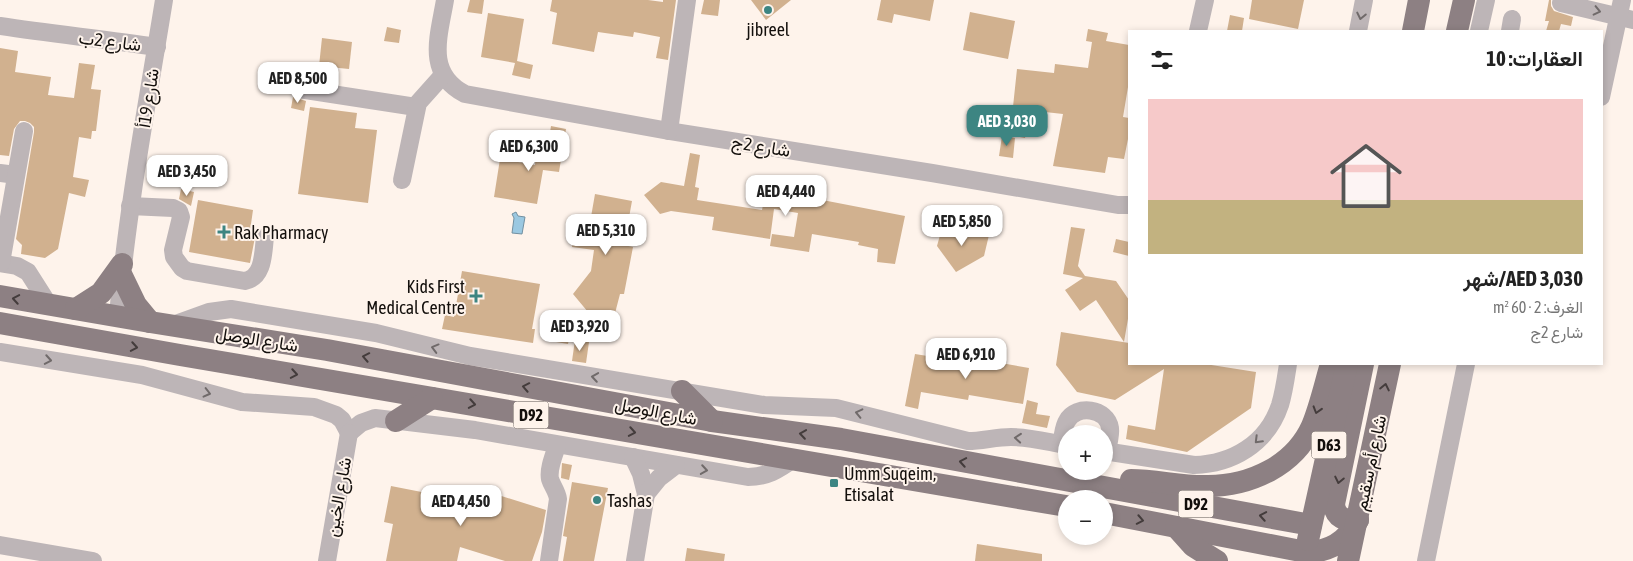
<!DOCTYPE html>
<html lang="ar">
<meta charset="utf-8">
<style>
body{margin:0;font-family:"Asap Condensed",Vazirmatn,sans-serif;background:#f2f2f2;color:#222;direction:rtl;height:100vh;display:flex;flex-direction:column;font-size:19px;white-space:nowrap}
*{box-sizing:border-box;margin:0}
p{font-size:16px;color:#767676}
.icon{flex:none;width:28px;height:28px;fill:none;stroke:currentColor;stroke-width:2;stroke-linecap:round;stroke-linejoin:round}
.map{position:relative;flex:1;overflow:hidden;direction:ltr}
.sheet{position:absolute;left:1128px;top:30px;width:475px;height:335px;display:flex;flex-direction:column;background:#fff;border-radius:0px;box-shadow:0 2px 8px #0003;direction:rtl}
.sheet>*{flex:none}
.controls{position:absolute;left:1058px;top:425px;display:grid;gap:10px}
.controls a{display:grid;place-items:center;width:55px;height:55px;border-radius:50%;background:#fff;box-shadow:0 2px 8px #0003;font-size:25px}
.price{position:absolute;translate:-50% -42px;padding:0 11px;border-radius:10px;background:#fff;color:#222;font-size:16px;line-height:32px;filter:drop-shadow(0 1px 2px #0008)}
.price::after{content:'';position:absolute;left:50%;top:30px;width:15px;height:11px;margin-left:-8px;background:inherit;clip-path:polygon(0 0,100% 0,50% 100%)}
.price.current{background:#3d8582;color:#fff}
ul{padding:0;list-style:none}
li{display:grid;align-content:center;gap:10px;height:265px;padding:0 20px}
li+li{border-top:1px solid #e0e0e0}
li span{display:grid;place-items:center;height:155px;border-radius:0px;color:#555}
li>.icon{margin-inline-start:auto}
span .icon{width:90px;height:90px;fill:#fffc;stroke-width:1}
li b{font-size:21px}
h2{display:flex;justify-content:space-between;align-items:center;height:60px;padding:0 20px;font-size:21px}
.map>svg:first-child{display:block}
.water{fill:#9bc8e1;stroke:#7290a1}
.building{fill:#d1b18f}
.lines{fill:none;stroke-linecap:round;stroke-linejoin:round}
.minor{stroke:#bdb5b7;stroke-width:18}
.major{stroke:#8d8083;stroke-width:22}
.oneway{stroke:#706a6a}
.oneway2{stroke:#443c3c}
.poi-dot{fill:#3d8582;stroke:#fef3eb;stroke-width:2}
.labels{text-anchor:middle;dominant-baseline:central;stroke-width:4;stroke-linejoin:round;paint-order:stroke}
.shield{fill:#fef3eb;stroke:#5a534f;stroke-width:1}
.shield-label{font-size:16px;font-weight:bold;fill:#130f0c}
.poi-label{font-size:18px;fill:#130f0c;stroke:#fef3eb;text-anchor:start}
.street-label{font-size:18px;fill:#130f0c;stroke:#fef3eb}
</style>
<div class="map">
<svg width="1633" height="561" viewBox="0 0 1633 561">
<rect width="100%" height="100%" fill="#fef3eb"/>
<path class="water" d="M516,212L518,216L525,217L522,234L512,233L514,218L512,214Z"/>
<g class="building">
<path d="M470,0H484L482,14L467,12Z"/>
<path d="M552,0H648L663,2V0H676L668,60L656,58L660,37L634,32L633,37L598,32L594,52L552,44L557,13L550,11Z"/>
<path d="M704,0H720L718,16L701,14Z"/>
<path d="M751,0H791L766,20Z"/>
<path d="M881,0H934L930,21L894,14L892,23L877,20Z"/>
<path d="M1252,0H1304L1298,29L1249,19Z"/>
<path d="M1549,0H1551V6L1554,11L1573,17L1571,26L1561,24L1559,31H1546L1549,21H1545Z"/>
<path d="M970,12L1015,21L1008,59L963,50Z"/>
<path d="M488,13L524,19L517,61L533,65L530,79L512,75L515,63L481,57Z"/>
<path d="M1230,15L1244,18L1242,31H1227Z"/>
<path d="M387,27L401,30L399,43L384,41Z"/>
<path d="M1088,29L1108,33L1106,41L1129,45V81L1123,117L1129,118V134L1124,159L1108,157L1105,173L1053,166L1063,114L1036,111L1035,119L1029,118L1025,138L1010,135L1017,69L1054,73L1055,64L1088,68L1092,42L1086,41Z"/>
<path d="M322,38L352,42L349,69L319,66Z"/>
<path d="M0,48L18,51L15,72L51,77L48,95L74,98L79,63L95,65L91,89L101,90L96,131H92L91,139L79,137L73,177L89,180L85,197L69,193L58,249L45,258L21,254L22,245L16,239L34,132V127L30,123L25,121H20L14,129L9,156L0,155Z"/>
<path d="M293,97L306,101L304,111L291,108Z"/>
<path d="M310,107L357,113L355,128L377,130L368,203L298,194Z"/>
<path d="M551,126L566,129L559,172L543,170L537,204L494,197L500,159L535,165L536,156L546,158Z"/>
<path d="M1002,136L1015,138L1013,158L999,156Z"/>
<path d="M690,153L700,155L695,187L699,188L697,200L762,210L769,175L783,178L781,192L905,216L895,264L877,262L878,249L858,245L859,242L812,234L809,252L770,246L772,234L794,237L798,213L774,209L770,239L712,230L714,217L671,211L660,214L644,195L661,182L684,186Z"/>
<path d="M181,189L194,192L191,206L179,199Z"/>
<path d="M595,194L632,201L624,245L633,247L624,294H620L613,321L588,312L573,294L591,271L594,250L572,247L575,232L588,234Z"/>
<path d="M198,200L253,210L250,231L256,232L250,263L189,252Z"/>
<path d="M1071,227L1085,229L1078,266L1085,276L1116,281L1129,300V313L1124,342L1096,300L1080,311L1065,290L1083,278L1063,274Z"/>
<path d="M942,228L989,235L984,256L956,272L937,246Z"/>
<path d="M1116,239L1129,242V256L1113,252Z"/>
<path d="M462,271L540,284L532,329H535L533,343L442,329L445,315L454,317Z"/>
<path d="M561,314L573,316L568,344L556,342Z"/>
<path d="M1061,332L1129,343V364H1205L1256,372L1251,408L1187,452L1126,439L1128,425L1155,430L1164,369L1115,400L1077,392L1056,365Z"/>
<path d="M575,340L589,342L586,363L572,361Z"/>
<path d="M915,354L983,365L984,360L1029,368L1023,404L969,395L968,400L921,392L918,409L905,406Z"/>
<path d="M1027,400L1038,403L1036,414L1050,416L1047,428L1022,423Z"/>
<path d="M562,463L572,465L569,480L561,478Z"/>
<path d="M572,482L608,488L594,561H563L567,537L563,536Z"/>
<path d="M391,486L488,505L492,493L546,510L542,532L532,561H505L460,547L457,561H386L393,524L384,522Z"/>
<path d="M977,544L1042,554V561H975Z"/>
<path d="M687,548L725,554L724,561H685Z"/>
</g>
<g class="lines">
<g class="minor">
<path d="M445,0C439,36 425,73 465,94L669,131L932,173L1118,205H1129"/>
<path d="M1561,3L1633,20"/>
<path d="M0,26C52,34 104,39 157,47"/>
<path d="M1198,31L1205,0"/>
<path d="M1358,31L1364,0"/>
<path d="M1479,31L1486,0"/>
<path d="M1510,31L1512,19"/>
<path d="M299,89L416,107"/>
<path d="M1601,97L1622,0"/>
<path d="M669,131L687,0"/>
<path d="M0,173L16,175"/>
<path d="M402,180L418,103L443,75"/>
<path d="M130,206L173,208L179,211L181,217L173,250L174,257L182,268L187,271L245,281C264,277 263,253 265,237"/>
<path d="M0,263L17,266L28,272L49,305"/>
<path d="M1,263L24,131"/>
<path d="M118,316C127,210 147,105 164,0"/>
<path d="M173,325L209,312L231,309L376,333L470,356L764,405L836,408L968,441C982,441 996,437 1011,437C1029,437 1048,442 1066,445"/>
<path d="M0,352L142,375L242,402L314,407L336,415L342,420L349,433"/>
<path d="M349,433L361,423L375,418L475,430L748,477C766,477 779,470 793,459"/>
<path d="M1061,444C1063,437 1063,427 1067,421C1076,404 1107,408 1110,428C1111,435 1108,445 1107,451"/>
<path d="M1104,451L1194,465C1232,464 1267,444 1280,405C1284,392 1286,377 1288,364"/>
<path d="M633,457L641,474L646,494L635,561"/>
<path d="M646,494L659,478L676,465"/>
<path d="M0,545L93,561"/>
<path d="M327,561L349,433"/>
<path d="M549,561L558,499C557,491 552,486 550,479C548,469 554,455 557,446"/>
<path d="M1426,561L1466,364"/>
</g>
<g class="major">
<path d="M1413,31L1419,0"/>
<path d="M1457,31L1464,0"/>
<path d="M121,274L136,305L150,322"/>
<path d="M0,296L150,322L327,350L712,421L841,439L1311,525"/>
<path d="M76,309L101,293L122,264"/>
<path d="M0,323L180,355L1066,506"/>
<path d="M682,391L712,421"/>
<path d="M396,421L432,398"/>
<path d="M1131,480C1157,480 1182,487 1208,486C1250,486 1294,466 1312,426C1320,407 1325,384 1331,364"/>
<path d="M1104,513L1306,552C1330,552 1347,541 1358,520"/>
<path d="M1358,520C1345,521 1335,518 1334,504L1363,364"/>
<path d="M1176,527L1193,546L1217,561"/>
<path d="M1308,540L1347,364"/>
<path d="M1348,561L1390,364"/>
</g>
</g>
<defs><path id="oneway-chevron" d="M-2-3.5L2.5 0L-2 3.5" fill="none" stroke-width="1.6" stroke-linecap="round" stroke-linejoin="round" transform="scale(1.25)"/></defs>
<g class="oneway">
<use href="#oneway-chevron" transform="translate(1597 11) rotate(13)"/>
<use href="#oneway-chevron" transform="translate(1361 16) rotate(102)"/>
<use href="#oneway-chevron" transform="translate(435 348) rotate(-165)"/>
<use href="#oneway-chevron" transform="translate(48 360) rotate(10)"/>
<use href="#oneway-chevron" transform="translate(595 377) rotate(-171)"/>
<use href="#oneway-chevron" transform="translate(207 393) rotate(14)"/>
<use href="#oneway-chevron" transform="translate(859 413) rotate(-167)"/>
<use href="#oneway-chevron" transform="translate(1018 438) rotate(-175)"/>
<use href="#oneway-chevron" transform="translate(1258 440) rotate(135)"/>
<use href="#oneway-chevron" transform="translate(704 470) rotate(9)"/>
</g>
<g class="oneway2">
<use href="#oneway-chevron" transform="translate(16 299) rotate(-170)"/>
<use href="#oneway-chevron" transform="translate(134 347) rotate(10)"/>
<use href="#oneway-chevron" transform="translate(366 357) rotate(-169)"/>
<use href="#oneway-chevron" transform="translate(294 374) rotate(10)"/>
<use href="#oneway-chevron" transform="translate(526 387) rotate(-169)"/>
<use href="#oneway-chevron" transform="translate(1385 387) rotate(-78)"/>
<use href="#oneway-chevron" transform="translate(472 404) rotate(10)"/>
<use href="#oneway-chevron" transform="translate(1317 410) rotate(107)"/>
<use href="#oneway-chevron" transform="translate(632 432) rotate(10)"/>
<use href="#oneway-chevron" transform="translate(803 434) rotate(-172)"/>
<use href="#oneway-chevron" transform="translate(963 462) rotate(-170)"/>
<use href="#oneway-chevron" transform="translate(1339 480) rotate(102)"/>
<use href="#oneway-chevron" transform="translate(1263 516) rotate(-170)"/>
<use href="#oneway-chevron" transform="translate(1140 520) rotate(11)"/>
</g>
<g class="poi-dot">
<circle cx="768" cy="10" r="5"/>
<path d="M221.5 224.5h5v5h5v5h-5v5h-5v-5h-5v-5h5z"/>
<path d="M473.5 288.5h5v5h5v5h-5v5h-5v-5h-5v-5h5z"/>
<rect x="829" y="478" width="10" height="10" rx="2.5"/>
<circle cx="597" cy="500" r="5"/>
</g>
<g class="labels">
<g class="shield">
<rect x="513.5" y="401.5" width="35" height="27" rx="4"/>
<rect x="1311.5" y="431.5" width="35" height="27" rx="4"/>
<rect x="1178.5" y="490.5" width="35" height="27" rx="4"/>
</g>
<g class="shield-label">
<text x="531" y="415">D92</text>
<text x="1329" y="445">D63</text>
<text x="1196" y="504">D92</text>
</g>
<g class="poi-label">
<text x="768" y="29" text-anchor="middle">jibreel</text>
<text x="234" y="232">Rak Pharmacy</text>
<text x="465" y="286" text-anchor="end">Kids First<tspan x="465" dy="21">Medical Centre</tspan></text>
<text x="844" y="473">Umm Suqeim,<tspan x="844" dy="21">Etisalat</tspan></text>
<text x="607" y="500">Tashas</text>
</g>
<g class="street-label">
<text transform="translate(110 41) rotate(7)">شارع 2ب</text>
<text transform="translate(148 98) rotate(-81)">شارع 19أ</text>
<text transform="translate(761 146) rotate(9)">شارع 2ج</text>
<text transform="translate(257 339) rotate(9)">شارع الوصل</text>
<text transform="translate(656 411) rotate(11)">شارع الوصل</text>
<text transform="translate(1370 463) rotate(-78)">شارع أم سقيم</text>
<text transform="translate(338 497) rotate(-80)">شارع الخين</text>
</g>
</g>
</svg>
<div class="controls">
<a>+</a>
<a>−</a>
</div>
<b class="price" style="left:298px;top:104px">AED 8,500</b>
<b class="price current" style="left:1007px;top:147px">AED 3,030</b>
<b class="price" style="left:529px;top:172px">AED 6,300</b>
<b class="price" style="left:187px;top:197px">AED 3,450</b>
<b class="price" style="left:786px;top:217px">AED 4,440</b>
<b class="price" style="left:962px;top:247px">AED 5,850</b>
<b class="price" style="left:606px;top:256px">AED 5,310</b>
<b class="price" style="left:580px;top:352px">AED 3,920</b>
<b class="price" style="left:966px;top:380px">AED 6,910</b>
<b class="price" style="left:461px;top:527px">AED 4,450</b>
<section class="sheet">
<h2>العقارات: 10<svg class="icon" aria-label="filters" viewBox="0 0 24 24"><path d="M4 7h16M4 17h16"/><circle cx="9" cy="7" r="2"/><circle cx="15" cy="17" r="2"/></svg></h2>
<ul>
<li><span style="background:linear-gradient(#f6c9c9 65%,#c2b280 0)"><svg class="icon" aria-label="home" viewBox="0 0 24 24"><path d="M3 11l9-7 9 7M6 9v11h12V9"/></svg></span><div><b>AED 3,030/شهر</b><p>الغرف: 2 · 60 m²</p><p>شارع 2ج</p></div></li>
</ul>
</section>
</div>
